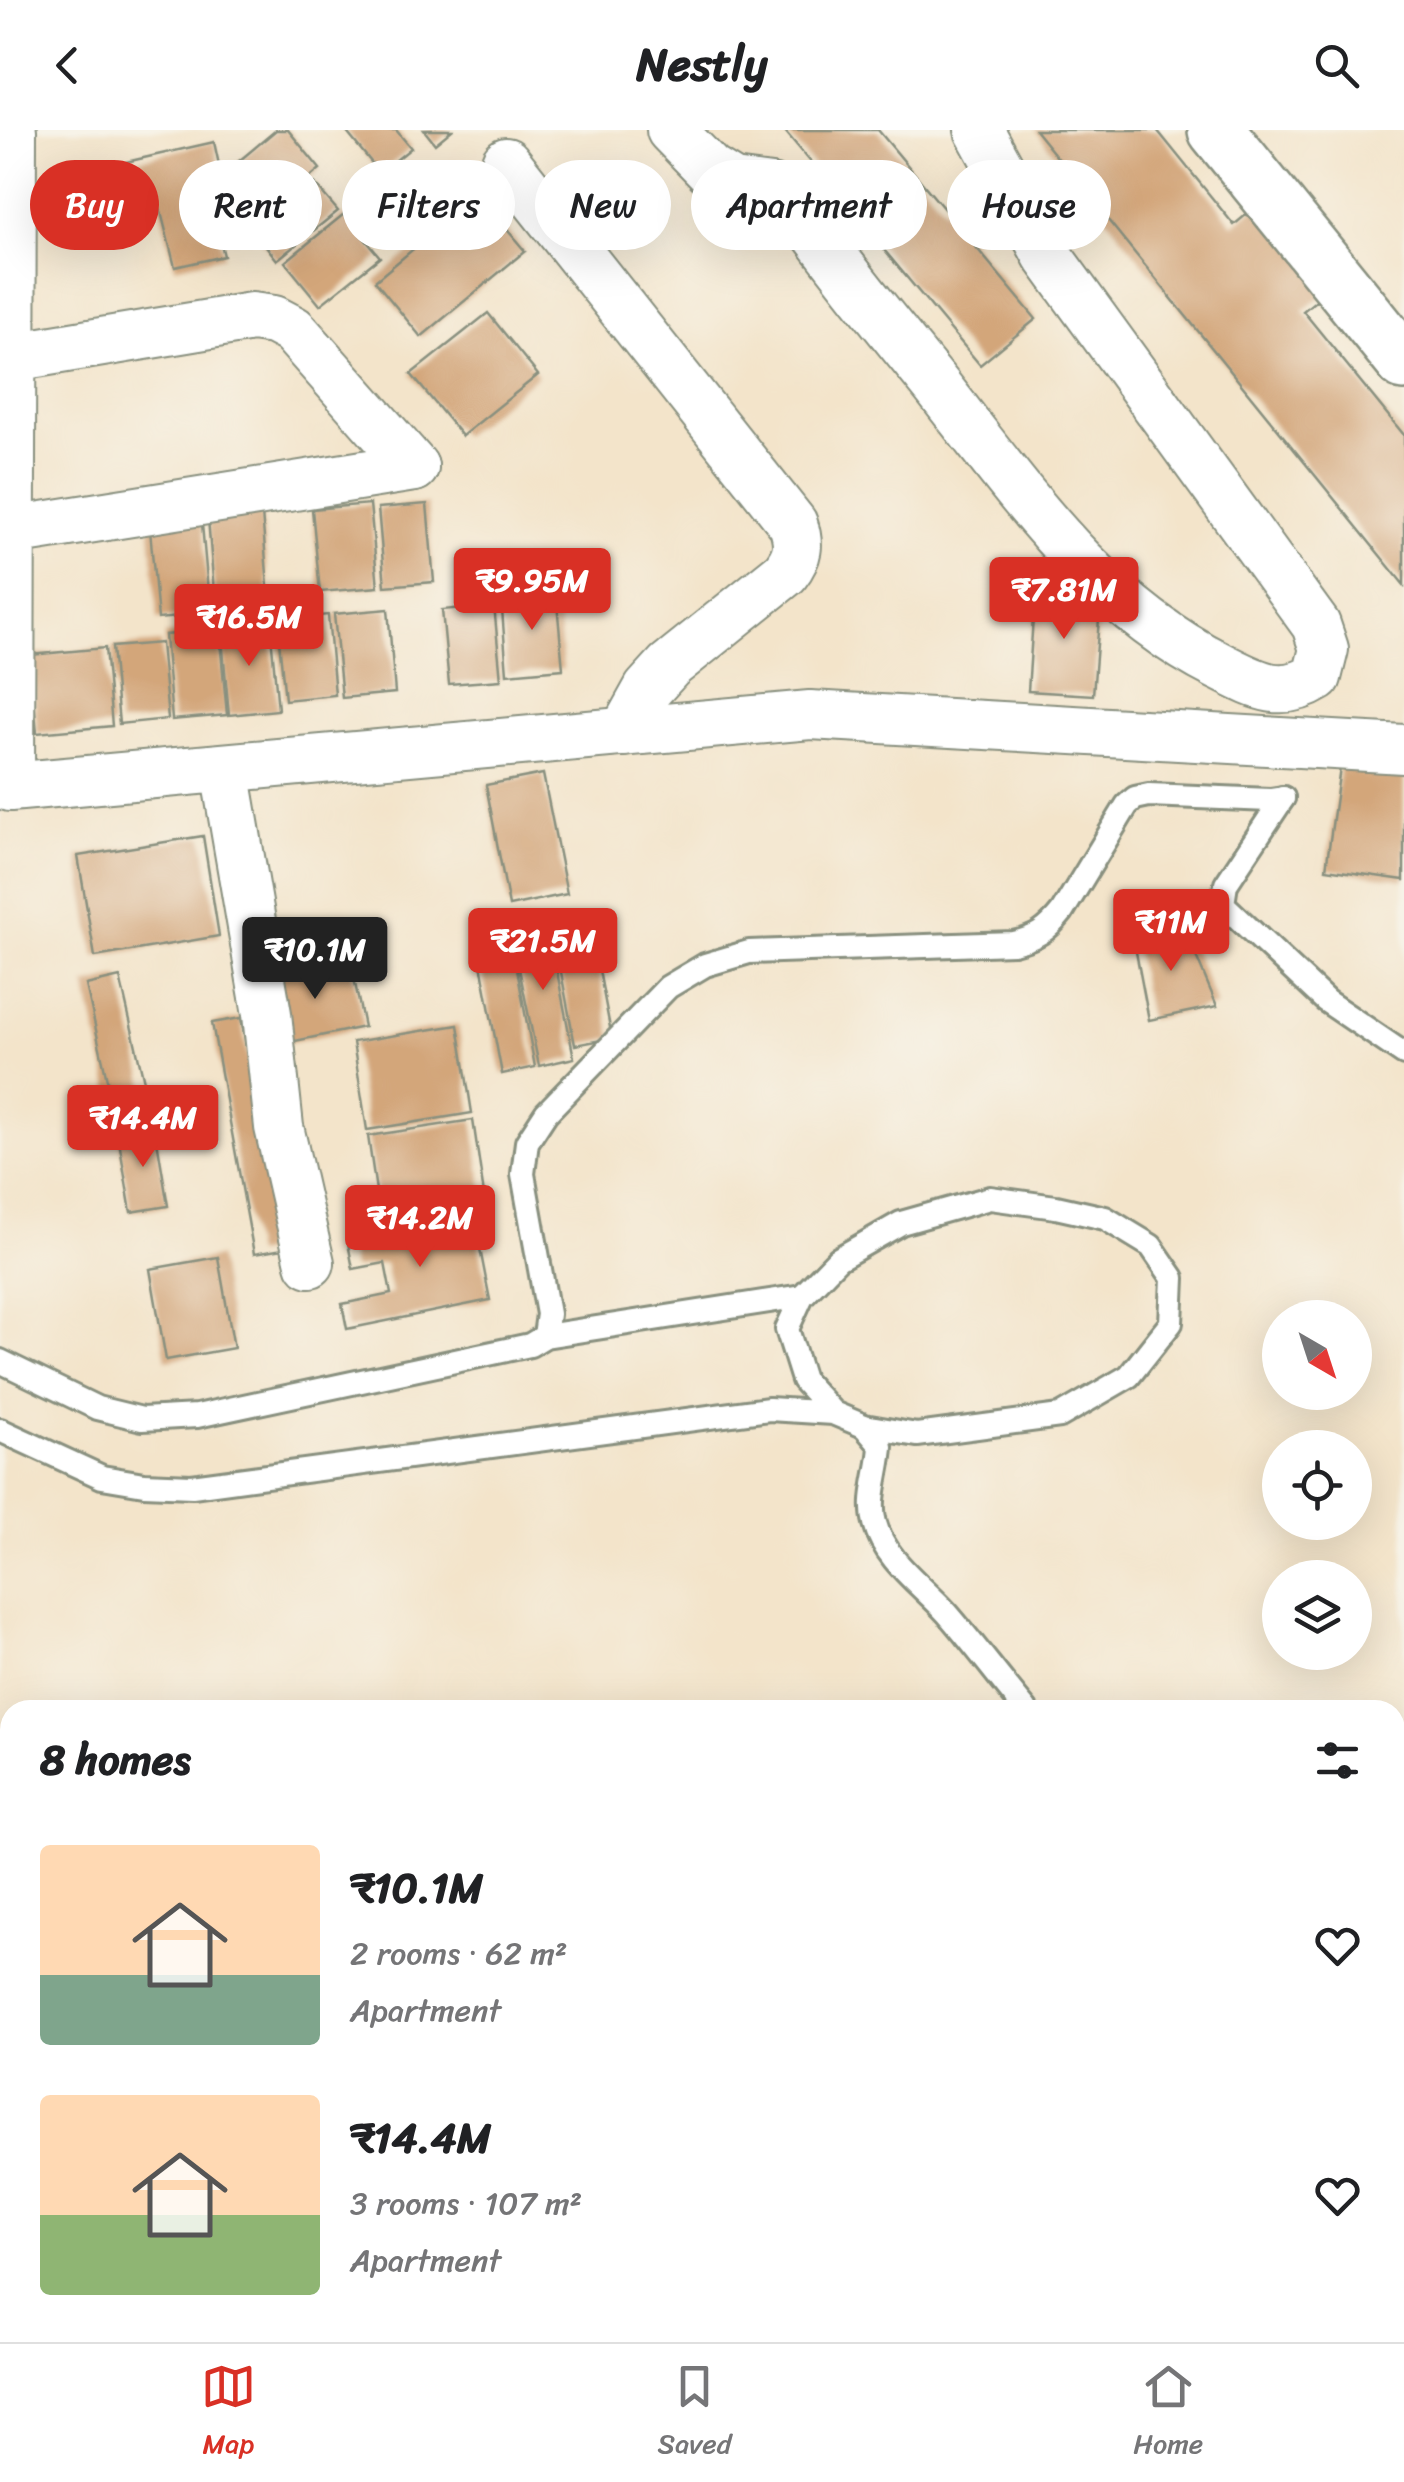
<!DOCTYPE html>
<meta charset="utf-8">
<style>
body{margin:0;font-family:Sriracha,sans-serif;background:#f2f2f2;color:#202124;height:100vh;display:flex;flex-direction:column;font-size:38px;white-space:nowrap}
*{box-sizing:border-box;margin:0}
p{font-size:32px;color:#757577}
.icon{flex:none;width:55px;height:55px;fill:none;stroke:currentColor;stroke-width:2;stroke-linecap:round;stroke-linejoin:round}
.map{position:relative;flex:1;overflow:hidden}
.sheet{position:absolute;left:0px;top:1570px;width:1405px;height:642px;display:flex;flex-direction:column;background:#fff;border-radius:30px 30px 0 0;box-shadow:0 10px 40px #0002}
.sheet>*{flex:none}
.guide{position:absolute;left:30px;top:30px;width:1345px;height:90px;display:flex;gap:20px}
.needle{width:65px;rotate:141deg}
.controls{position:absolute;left:1262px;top:1170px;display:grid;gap:20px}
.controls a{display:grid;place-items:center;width:110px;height:110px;border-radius:50%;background:#fff;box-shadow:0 10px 40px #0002;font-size:50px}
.price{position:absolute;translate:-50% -85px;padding:0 22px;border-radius:10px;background:#d93025;color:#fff;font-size:32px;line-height:65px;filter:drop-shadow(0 2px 5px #0008)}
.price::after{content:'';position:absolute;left:50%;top:60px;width:30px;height:22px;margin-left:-15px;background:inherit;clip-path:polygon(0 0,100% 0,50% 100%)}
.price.current{background:#222;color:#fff}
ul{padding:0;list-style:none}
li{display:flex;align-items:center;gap:30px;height:250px;padding:0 40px}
li span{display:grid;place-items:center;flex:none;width:280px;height:200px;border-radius:10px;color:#555}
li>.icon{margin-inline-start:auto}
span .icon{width:120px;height:120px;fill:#fffc;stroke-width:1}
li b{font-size:42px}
h2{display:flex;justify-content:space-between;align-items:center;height:120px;padding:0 40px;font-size:42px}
.chip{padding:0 35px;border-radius:45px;background:#fff;box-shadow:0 10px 40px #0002;font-size:35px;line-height:90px}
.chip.current{background:#d93025;color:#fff}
header{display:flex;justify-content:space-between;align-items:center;height:130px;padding:0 40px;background:#fff;font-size:45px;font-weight:700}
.tabs{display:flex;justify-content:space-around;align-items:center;height:140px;border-top:2px solid #e0e0e0;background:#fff;font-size:28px;color:#757577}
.tabs a{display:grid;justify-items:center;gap:5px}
.tabs .current{color:#d93025}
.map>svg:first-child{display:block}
.building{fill:#d3a67a}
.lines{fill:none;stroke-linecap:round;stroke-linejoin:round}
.service-casing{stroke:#89907f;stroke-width:28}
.minor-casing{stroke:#89907f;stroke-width:52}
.tertiary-casing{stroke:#89907f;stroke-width:60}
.service{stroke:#fff;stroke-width:22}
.minor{stroke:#fff;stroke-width:48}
.tertiary{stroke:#fff;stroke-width:55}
</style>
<header><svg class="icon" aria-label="back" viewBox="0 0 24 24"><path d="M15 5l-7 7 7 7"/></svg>Nestly<svg class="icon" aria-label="search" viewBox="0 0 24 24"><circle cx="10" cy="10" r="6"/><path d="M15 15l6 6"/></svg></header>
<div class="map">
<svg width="1404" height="2212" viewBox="0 0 1404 2212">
<rect width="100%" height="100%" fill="#f7f3e8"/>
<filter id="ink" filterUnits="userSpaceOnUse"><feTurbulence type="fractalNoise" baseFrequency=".01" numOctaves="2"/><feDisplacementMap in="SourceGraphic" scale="20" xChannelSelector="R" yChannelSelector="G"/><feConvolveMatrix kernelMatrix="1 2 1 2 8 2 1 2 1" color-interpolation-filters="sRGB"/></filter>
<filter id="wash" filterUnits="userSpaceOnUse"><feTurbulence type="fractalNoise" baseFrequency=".0048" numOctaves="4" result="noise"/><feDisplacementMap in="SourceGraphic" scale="40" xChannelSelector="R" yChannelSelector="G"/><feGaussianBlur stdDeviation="2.25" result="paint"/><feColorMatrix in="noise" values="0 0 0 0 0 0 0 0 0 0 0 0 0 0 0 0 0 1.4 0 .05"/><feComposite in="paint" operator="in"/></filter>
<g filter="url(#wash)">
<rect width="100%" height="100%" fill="#f3e4ca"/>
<g id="blocks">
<g class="building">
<path d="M276,0H288L320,39L251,96L215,51Z"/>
<path d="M345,0H396L411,18L380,43Z"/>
<path d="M424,0H452L435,14Z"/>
<path d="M784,0H878L1036,189L980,235Z"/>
<path d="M1035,0H1157L1234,95L1260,73L1330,159L1303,181L1404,305V455Z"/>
<path d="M214,12L221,44L206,53L224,126L175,137L160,78L133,65L126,32Z"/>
<path d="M314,53L338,81L277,130L255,102Z"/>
<path d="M478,65L525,121L421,207L375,151Z"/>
<path d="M344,84L380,127L320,175L285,132Z"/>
<path d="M488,183L538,245L462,306L411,244Z"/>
<path d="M261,371L269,469L215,474L207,376Z"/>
<path d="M370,374L378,457L320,462L312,379Z"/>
<path d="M427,374L434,452L385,456L378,378Z"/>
<path d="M201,383L210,484L158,489L149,388Z"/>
<path d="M1035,459L1101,463L1093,565L1028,561Z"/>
<path d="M556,462L563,539L507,544L501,467Z"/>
<path d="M494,475L501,550L449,554L442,480Z"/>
<path d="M388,479L395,563L342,568L334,484Z"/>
<path d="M328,485L335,565L285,570L277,490Z"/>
<path d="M270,493L278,580L229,585L221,497Z"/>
<path d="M219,500L227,585L172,590L165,505Z"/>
<path d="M161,513L168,589L119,594L112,517Z"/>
<path d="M105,518L112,596L37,603L30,525Z"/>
<path d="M1343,616L1404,625V750L1326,739Z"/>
<path d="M543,644L567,764L509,776L486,655Z"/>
<path d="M203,706L219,806L95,827L78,726Z"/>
<path d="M589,788L612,908L575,915L552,795Z"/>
<path d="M547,791L574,928L539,936L511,799Z"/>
<path d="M1132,801L1186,802L1217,876L1149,890Z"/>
<path d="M510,802L535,937L502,944L476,808Z"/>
<path d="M350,829L364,897L280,914L267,846Z"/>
<path d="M120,847L153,991L118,999L86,855Z"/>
<path d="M241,888L283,1119L254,1124L212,893Z"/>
<path d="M458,895L472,983L367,1000L353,912Z"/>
<path d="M473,990L486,1078L381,1095L368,1006Z"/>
<path d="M155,998L168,1076L131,1082L118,1005Z"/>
<path d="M473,1083L490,1170L347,1199L342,1174L391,1164L385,1133L353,1139L347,1108Z"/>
<path d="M218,1127L234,1218L166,1230L150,1139Z"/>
<path d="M67,2202H122L106,2212H72Z"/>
<path d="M363,2202H414L422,2212H352Z"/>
<path d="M449,2202H536L525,2212H457Z"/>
<path d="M1227,2202H1233L1241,2212H1215Z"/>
<path d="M1298,2202H1371L1378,2212H1306Z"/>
</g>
</g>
</g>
<g filter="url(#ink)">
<use href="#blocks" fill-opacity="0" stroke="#89907f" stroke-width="2.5"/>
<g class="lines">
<g class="service-casing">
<g id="service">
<path d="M1283,668L1226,754L1223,774L1326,871L1404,924"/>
<path d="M545,1206L548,1184L523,1044L527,1012L546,983L668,857L705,835L749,822L1013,813C1036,808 1047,801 1062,782L1127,675L1135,668L1149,665L1270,670L1283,668"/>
<path d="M0,1231L97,1278L142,1289L197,1286L530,1215L545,1206L802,1166"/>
<path d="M864,1296L881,1316C880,1340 868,1369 875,1393C885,1431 922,1455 947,1483C974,1514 999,1548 1026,1580"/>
<path d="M0,1300L102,1347L144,1354L192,1356L769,1279L833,1283L864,1296L917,1305L1060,1286L1129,1246L1171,1193L1173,1148L1151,1116L1105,1088L1056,1077L990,1068L901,1093L838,1129L802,1166L787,1199L803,1250L833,1283"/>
<path d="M1395,2024L1404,2035"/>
<path d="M1395,2169L1404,2180"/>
<path d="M769,2202L774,2212"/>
<path d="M1058,2212L1071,2202"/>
</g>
</g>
<g class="minor-casing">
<g id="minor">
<path d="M12,0L10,657L810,585L1404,619"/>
<path d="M671,0L710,40L733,54L771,59L794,74C839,136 887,195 935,254C1018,359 1096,475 1219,536C1255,554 1280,570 1317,547L1324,519L1316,495L1047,125L979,0"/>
<path d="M506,32L793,394C800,415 798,426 785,443L669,536L648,559L624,602"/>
<path d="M12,227L252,187L274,190L293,200L414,337"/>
<path d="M12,401L414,337"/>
<path d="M225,640L267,884L279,997L310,1133"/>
</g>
</g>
<g class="tertiary-casing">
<path id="tertiary" d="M1216,0L1404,232"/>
</g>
<use href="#service" class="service"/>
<use href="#minor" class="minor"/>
<use href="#tertiary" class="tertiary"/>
</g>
</g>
</svg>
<div class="controls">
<a><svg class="needle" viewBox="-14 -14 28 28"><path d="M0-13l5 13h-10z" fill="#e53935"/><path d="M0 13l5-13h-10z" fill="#757577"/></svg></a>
<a><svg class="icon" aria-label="locate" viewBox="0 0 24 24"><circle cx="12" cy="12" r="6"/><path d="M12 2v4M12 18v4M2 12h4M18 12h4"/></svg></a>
<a><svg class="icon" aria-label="layers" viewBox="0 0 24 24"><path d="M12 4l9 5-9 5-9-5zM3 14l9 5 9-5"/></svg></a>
</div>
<b class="price" style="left:532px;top:503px">₹9.95M</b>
<b class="price" style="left:1064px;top:512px">₹7.81M</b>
<b class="price" style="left:249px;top:539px">₹16.5M</b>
<b class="price" style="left:1171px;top:844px">₹11M</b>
<b class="price" style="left:543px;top:863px">₹21.5M</b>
<b class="price current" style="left:315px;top:872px">₹10.1M</b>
<b class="price" style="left:143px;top:1040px">₹14.4M</b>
<b class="price" style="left:420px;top:1140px">₹14.2M</b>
<div class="guide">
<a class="chip current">Buy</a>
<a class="chip">Rent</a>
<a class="chip">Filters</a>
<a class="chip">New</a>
<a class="chip">Apartment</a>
<a class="chip">House</a>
</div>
<section class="sheet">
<h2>8 homes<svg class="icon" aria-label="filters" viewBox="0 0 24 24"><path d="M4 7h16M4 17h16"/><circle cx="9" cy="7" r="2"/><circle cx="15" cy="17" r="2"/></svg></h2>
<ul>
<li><span style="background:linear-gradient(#ffd9b3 65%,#7fa58c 0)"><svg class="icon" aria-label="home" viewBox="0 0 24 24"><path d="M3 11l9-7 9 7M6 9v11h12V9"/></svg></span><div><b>₹10.1M</b><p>2 rooms · 62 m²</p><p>Apartment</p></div><svg class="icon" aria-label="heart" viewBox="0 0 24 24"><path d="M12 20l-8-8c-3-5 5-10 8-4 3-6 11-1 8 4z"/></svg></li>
<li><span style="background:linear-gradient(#ffd9b3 60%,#8fb573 0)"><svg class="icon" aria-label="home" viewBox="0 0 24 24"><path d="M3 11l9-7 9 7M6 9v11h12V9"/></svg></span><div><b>₹14.4M</b><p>3 rooms · 107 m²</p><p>Apartment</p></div><svg class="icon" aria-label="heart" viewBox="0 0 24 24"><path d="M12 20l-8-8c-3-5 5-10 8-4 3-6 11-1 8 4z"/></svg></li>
</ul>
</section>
</div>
<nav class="tabs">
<a class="current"><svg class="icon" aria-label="map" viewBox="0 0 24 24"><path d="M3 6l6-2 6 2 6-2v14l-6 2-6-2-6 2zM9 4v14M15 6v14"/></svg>Map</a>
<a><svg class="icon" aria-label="saved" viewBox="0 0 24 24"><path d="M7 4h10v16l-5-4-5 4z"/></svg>Saved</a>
<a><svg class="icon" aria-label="home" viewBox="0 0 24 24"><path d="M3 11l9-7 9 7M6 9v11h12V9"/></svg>Home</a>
</nav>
